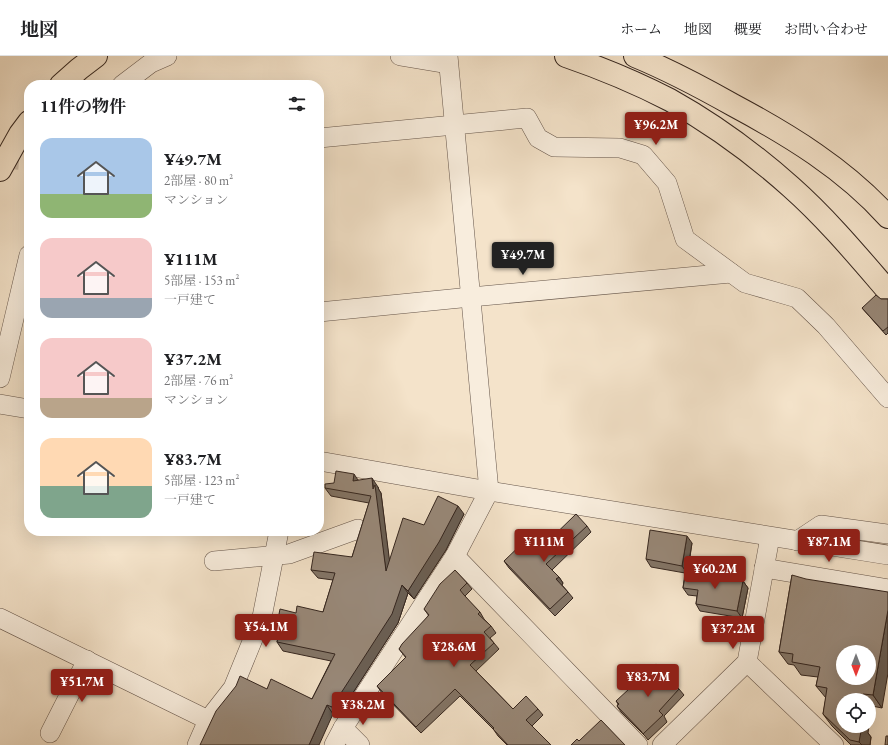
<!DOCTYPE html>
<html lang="ja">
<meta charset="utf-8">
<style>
body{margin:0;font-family:"EB Garamond","Noto Serif JP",serif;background:#f2f2f2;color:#202124;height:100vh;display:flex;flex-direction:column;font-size:15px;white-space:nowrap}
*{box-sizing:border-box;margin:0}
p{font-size:13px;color:#757577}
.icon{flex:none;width:22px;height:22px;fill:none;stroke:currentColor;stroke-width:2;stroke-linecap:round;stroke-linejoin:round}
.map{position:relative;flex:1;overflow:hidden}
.details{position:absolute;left:24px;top:24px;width:300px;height:456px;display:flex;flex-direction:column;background:#fff;border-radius:16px;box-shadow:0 4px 16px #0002}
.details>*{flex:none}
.needle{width:26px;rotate:180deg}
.tools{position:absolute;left:836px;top:589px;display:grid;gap:8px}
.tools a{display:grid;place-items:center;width:40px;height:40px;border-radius:50%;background:#fff;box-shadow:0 4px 16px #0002;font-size:20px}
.price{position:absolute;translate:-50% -34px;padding:0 9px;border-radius:4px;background:#8f2418;color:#fff;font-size:13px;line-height:26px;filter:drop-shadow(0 1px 2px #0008)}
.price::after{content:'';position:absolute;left:50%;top:24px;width:12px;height:9px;margin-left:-6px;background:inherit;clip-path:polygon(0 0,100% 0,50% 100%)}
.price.active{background:#222;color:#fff}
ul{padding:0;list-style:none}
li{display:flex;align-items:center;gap:12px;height:100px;padding:0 16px}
li span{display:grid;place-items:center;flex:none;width:112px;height:80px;border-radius:12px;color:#555}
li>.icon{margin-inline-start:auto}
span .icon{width:48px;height:48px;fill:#fffc;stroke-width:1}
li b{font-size:17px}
h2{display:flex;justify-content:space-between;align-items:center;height:48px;padding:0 16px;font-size:17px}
header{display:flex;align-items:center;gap:24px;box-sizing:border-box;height:56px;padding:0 20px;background:#fff;border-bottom:1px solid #e0e0e0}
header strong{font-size:19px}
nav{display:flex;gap:22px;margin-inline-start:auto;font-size:14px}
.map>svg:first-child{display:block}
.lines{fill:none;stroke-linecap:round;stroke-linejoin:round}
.minor-tunnel{stroke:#cebda8;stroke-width:19;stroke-dasharray:19 10;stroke-linecap:butt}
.minor-casing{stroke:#65554a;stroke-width:20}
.highway-casing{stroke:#35261f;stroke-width:24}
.minor{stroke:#f8eddd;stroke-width:19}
.highway{stroke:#f4e3ca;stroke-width:22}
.wall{fill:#837567;stroke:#35261f}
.shaded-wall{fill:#6a5f54;stroke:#35261f}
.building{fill:#988878;stroke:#35261f;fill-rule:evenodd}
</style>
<header>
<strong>地図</strong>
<nav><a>ホーム</a><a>地図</a><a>概要</a><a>お問い合わせ</a></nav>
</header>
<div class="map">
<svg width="888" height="689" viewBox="0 0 888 689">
<rect width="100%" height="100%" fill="#f4e3ca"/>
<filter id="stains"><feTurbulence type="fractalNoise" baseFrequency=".005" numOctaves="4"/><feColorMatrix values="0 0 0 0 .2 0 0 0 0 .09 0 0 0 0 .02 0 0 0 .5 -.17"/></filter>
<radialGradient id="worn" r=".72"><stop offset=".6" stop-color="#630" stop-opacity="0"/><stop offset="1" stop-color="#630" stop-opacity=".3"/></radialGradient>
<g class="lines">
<path class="minor-tunnel" d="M0,103L29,105"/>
<g class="minor-casing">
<g id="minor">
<path d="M400,0L448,8"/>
<path d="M448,0L489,435L455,500"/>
<path d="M122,29L151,7L167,0"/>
<path d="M319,82L527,62L538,82L554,91L620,92L643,99L667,127L685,183L745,227L797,242L826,270L888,342"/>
<path d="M319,256L471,241L731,217"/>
<path d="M0,322L29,199"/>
<path d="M0,348L29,353"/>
<path d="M319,405L489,435L888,499"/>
<path d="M797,485L821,469L888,478"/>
<path d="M214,505L289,498L358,473"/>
<path d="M764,512L888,533"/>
<path d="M0,562L208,664"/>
<path d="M747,606L834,689"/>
<path d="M343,672L360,689"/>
<path d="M50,677L87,604"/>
<path d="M197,689L208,664L233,632L262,561L279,475"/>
<path d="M334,689L343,672L455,500L638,689"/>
<path d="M662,689L747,606L770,481"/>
</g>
</g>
<g class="highway-casing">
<g id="highway">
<path d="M566,0C601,12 637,27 670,44C713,68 754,98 791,131C826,162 857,199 888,235"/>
<path d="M635,0C669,14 701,31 733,49C789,79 845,113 888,161"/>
<path d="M61,29L79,13L96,0"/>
<path d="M0,114L20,78L29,66"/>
</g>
</g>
<use href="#minor" class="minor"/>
<use href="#highway" class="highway"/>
</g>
<g class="wall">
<path d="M881,243H888V277L886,279L862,252Z"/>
<path d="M358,424L378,431L379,434L381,437L389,504L424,469L464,458L446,494L414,543L408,537L398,567L338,660L333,658L267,633L312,643L331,605L283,595L277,586L278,583L275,579L296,557L323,556L333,524L318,522L311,514L352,501L369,447L331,440L325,432Z"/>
<path d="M587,470L591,476L552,514L559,521L563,527L562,529L568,536L573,542L555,560L509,512L504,505L538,495Z"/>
<path d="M692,487L688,515L743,525L748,532L742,562L700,555L696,548L697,540L688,539L683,532L685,517L651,511L646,503Z"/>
<path d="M792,519L882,652L872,650L869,670V644H843L871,681L870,689H851L832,670L823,658L826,642L816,630L818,621L801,619L794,609L788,608L779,596Z"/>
<path d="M467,527L472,533L465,540L468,544L480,556L484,563L491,570L496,577L490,582L494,587L499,593L476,615L513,653H538L543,659L532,670L551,689H507L498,680L494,674L460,640L421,677L382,637L377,630L406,602L399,593L429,560L424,553Z"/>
<path d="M670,623L679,633L684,639L664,660L667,666L648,684L645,680L621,656L617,650L618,648L616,645Z"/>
</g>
<g class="shaded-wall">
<path d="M354,418L360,427L353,425Z"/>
<path d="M372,422L378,431L379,434L381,437L392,524L386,515Z"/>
<path d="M458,450L464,458L446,494L414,543L408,535Z"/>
<path d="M687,480L692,487L687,517L682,510Z"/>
<path d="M559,521L563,527L561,530L556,523Z"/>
<path d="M743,525L748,532L742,562L737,555Z"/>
<path d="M402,529L408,537L398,567L338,660L332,651Z"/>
<path d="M888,554V617L882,652L873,639Z"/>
<path d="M863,638L868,644H862Z"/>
<path d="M869,646L872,650L869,670Z"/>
<path d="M327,649L333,658L319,689H309Z"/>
<path d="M860,670H869L868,677L871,681L870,689H862L859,686Z"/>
</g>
<g class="building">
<path d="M876,239L881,243H888V271L883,275L862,252Z"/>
<path d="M336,415L354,418L353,425L372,422L373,433L375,429L386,515L403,462L424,469L438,440L458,450L439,486L408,535L402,529L392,558L332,651L327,649L309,689H200L216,655L236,630L240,620L267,633L271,623L312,643L335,598L277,586L278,580L275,579L280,553L296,557L297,550L323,556L335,517L311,514L314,496L352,501L371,440L325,432V428L334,427Z"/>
<path d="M576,458L587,470L546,508L559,521L556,523L568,536L550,553L504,505L527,483L538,495Z"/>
<path d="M650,474L687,480L682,510L646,503Z"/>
<path d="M455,514L467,527L460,534L464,539L480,556L478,558L491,570L484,576L494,587L470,609L513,653L526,640L538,653L526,664L551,689H508L493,673L494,672L455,633L416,671L377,630L406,601L399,593L402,588L429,559L424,553L440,528Z"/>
<path d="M686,515L743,525L737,555L696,548L698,534L683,532Z"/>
<path d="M792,519L806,523L888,536V554L873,639L863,638L862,644H843V670H862L859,686L850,684L823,658L827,632L816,630L820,611L792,606L793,598L779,596ZM843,596H869V622H843Z"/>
<path d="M656,608L666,617L665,618L679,633L659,655L663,659L643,678L641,675L617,650L619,648L616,645Z"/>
<path d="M601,664L625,689H571L577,683L579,685Z"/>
<path d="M886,680H888V689H885Z"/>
</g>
<rect width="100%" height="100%" filter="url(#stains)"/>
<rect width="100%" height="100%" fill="url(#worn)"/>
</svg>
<div class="tools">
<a><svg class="needle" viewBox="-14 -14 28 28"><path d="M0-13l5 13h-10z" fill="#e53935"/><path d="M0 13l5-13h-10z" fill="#757577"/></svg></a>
<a><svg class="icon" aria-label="locate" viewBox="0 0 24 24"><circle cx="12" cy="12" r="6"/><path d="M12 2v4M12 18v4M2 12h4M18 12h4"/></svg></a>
</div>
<b class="price" style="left:656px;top:90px">¥96.2M</b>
<b class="price active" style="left:523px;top:220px">¥49.7M</b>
<b class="price" style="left:544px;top:507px">¥111M</b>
<b class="price" style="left:829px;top:507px">¥87.1M</b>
<b class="price" style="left:715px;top:534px">¥60.2M</b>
<b class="price" style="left:266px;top:592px">¥54.1M</b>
<b class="price" style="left:733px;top:594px">¥37.2M</b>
<b class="price" style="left:454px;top:612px">¥28.6M</b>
<b class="price" style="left:648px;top:642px">¥83.7M</b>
<b class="price" style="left:82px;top:647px">¥51.7M</b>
<b class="price" style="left:363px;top:670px">¥38.2M</b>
<section class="details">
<h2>11件の物件<svg class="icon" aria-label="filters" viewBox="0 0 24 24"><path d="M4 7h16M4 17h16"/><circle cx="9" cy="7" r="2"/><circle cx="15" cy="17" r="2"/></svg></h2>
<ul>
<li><span style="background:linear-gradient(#a9c7e8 70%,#8fb573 0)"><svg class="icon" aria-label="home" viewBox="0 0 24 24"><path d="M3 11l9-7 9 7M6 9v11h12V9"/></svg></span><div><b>¥49.7M</b><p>2部屋 · 80 m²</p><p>マンション</p></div></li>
<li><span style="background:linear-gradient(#f6c9c9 75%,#9aa5b1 0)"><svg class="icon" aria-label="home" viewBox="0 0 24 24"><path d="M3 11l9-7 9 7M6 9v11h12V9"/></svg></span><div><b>¥111M</b><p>5部屋 · 153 m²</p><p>一戸建て</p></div></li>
<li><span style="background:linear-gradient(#f6c9c9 75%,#b9a48a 0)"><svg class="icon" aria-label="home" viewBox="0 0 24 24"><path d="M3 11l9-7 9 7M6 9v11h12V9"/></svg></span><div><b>¥37.2M</b><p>2部屋 · 76 m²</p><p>マンション</p></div></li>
<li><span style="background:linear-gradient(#ffd9b3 60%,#7fa58c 0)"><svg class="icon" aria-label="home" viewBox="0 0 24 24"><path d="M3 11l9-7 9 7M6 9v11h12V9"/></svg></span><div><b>¥83.7M</b><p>5部屋 · 123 m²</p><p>一戸建て</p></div></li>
</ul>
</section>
</div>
